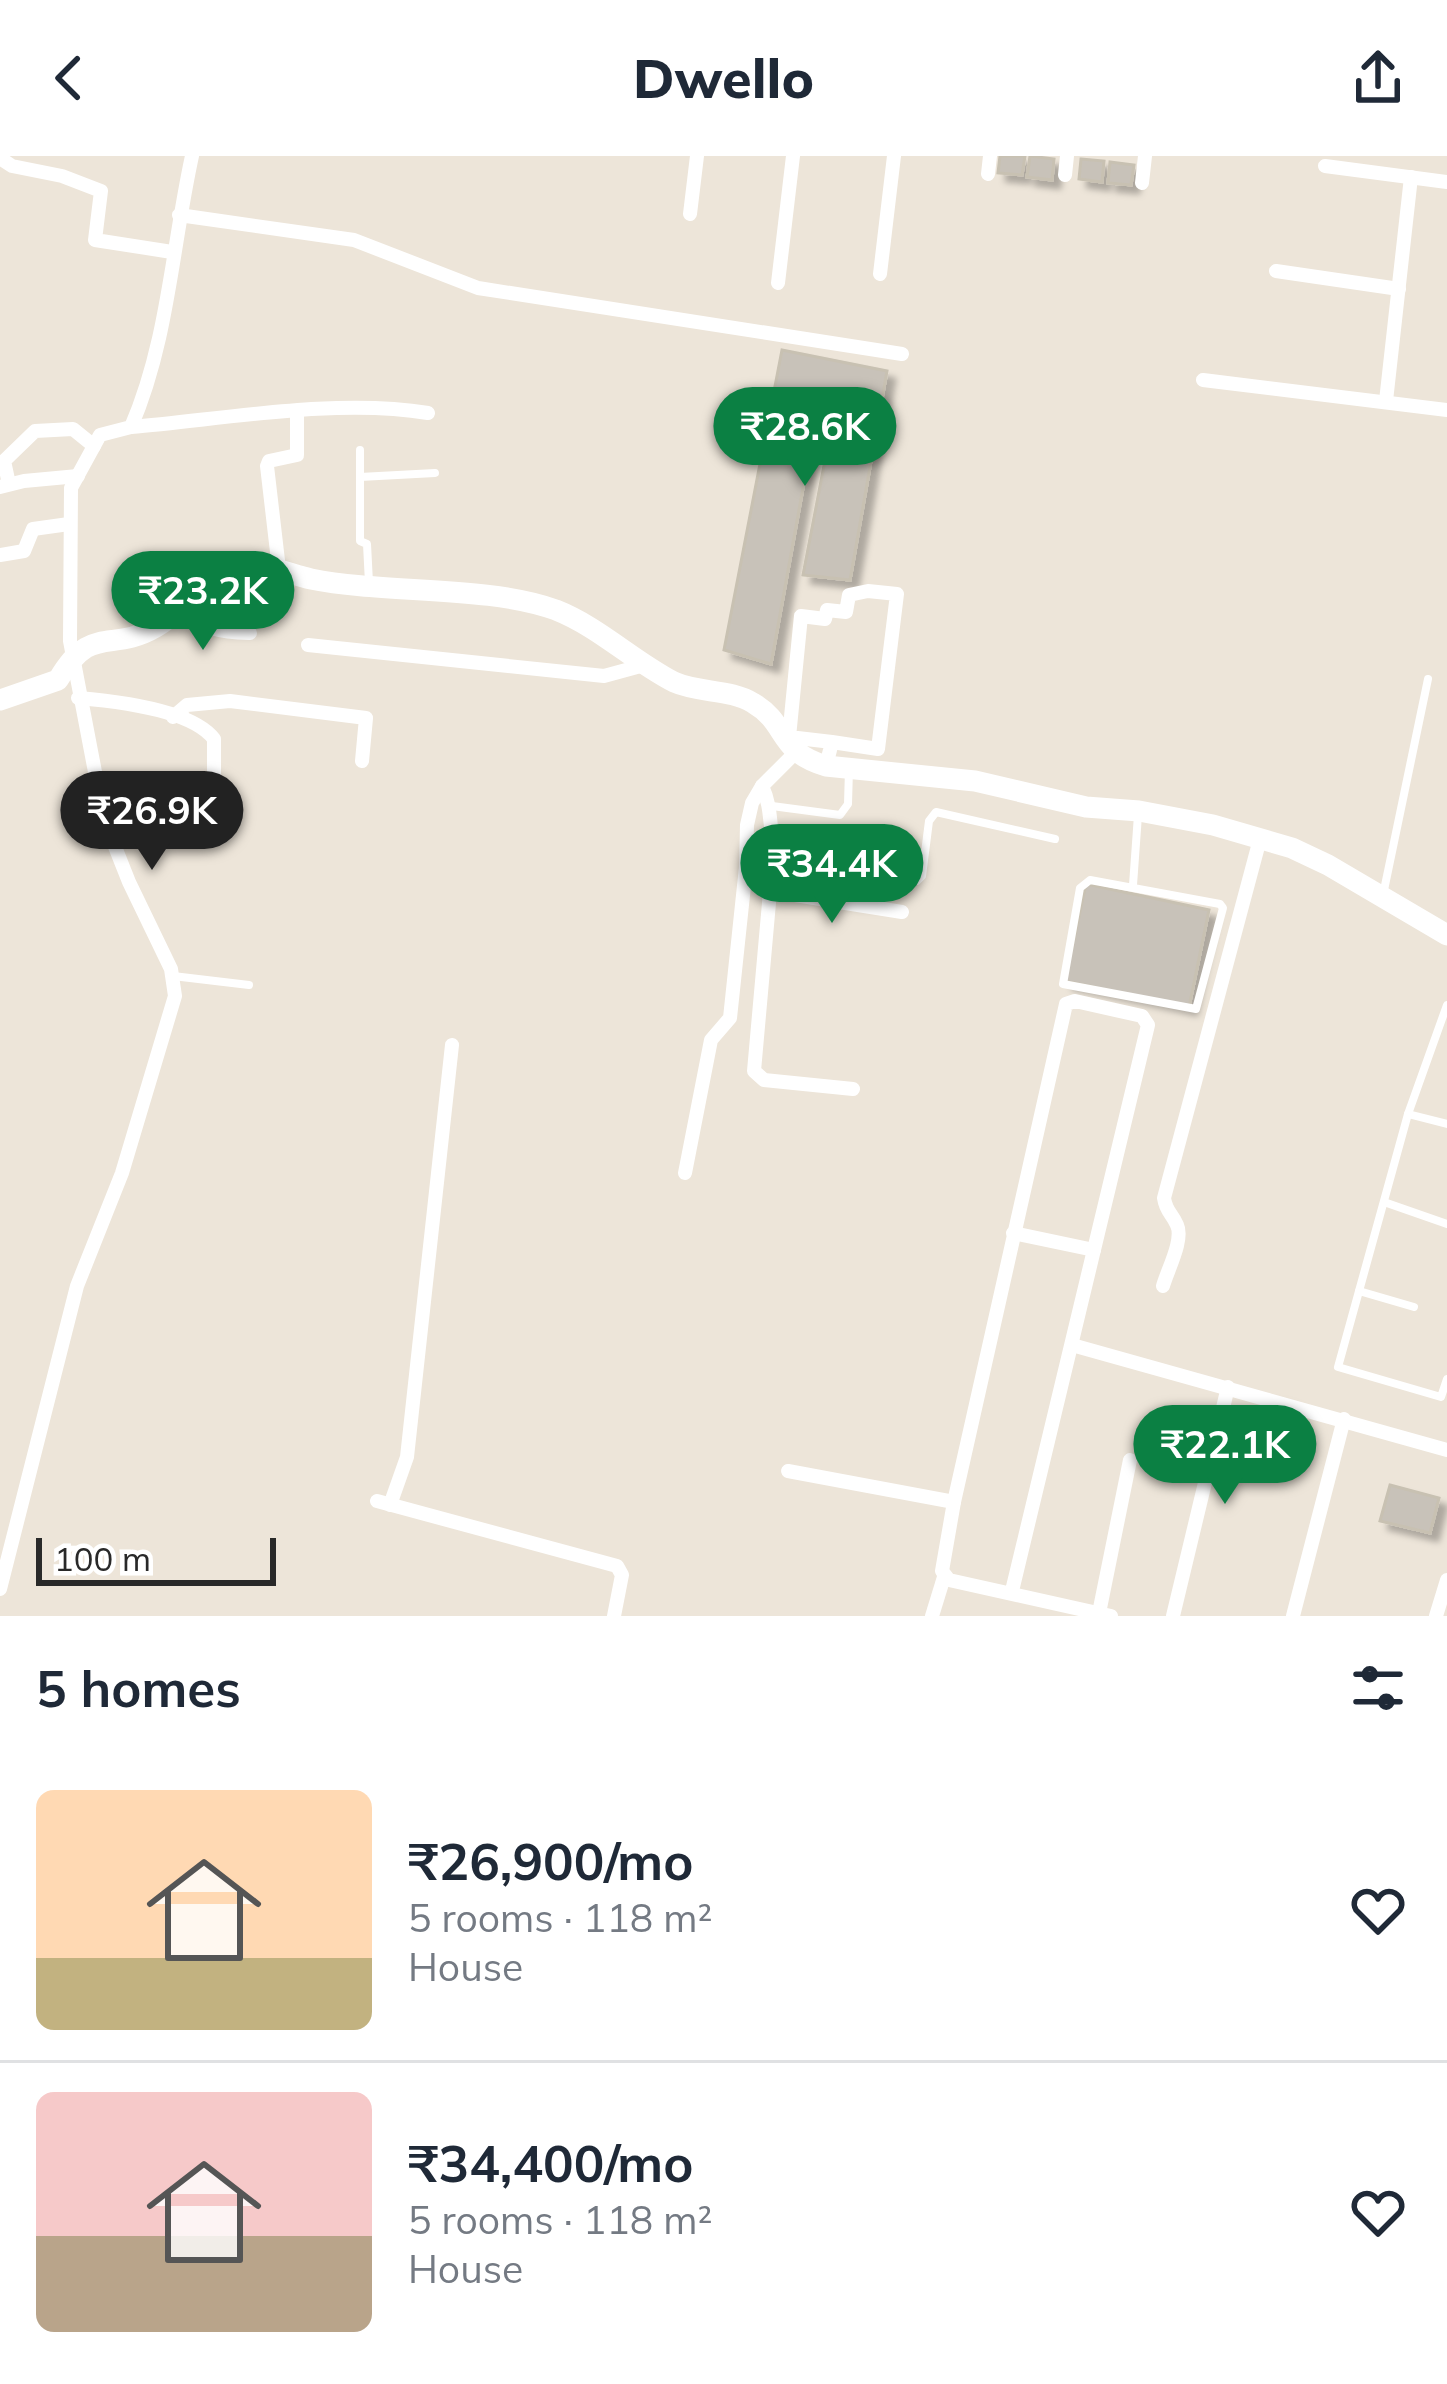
<!DOCTYPE html>
<meta charset="utf-8">
<style>
body{margin:0;font-family:Mulish,sans-serif;background:#f2f2f3;color:#1f2937;height:100vh;display:flex;flex-direction:column;font-size:45px;white-space:nowrap}
*{box-sizing:border-box;margin:0}
p{font-size:39px;color:#747a83}
.icon{flex:none;width:66px;height:66px;fill:none;stroke:currentColor;stroke-width:2;stroke-linecap:round;stroke-linejoin:round}
.map{position:relative;height:1460px;overflow:hidden}
.drawer{display:flex;flex-direction:column;background:#fff;flex:1}
.drawer>*{flex:none}
.scale{position:absolute;left:36px;bottom:30px;width:240px;box-sizing:border-box;padding-left:12px;border:6px solid #292929;border-top:0;font-size:33px;line-height:42px;white-space:nowrap;color:#292929;-webkit-text-stroke:9px #fff;paint-order:stroke}
.price{position:absolute;translate:-50% -102px;padding:0 27px;border-radius:42px;background:#0b8043;color:#fff;font-size:39px;line-height:78px;filter:drop-shadow(0 3px 6px #0008)}
.price::after{content:'';position:absolute;left:50%;top:72px;width:36px;height:27px;margin-left:-18px;background:inherit;clip-path:polygon(0 0,100% 0,50% 100%)}
.price.active{background:#222;color:#fff}
ul{padding:0;list-style:none}
li{display:flex;align-items:center;gap:36px;height:300px;padding:0 36px}
li+li{border-top:3px solid #e0e1e3}
li span{display:grid;place-items:center;flex:none;width:336px;height:240px;border-radius:18px;color:#555}
li>.icon{margin-inline-start:auto}
span .icon{width:144px;height:144px;fill:#fffc;stroke-width:1}
li b{font-size:51px}
h2{display:flex;justify-content:space-between;align-items:center;height:144px;padding:0 36px;font-size:51px}
header{display:flex;justify-content:space-between;align-items:center;height:156px;padding:0 36px;background:#fff;font-size:54px;font-weight:800}
.map>svg:first-child{display:block}
.building{fill:#c8c2b9;stroke:#c8c1b2;stroke-width:3;filter:url(#shadow)}
.lines{fill:none;stroke-linecap:round;stroke-linejoin:round}
.lane{stroke:#fff;stroke-width:8}
.street{stroke:#fff;stroke-width:14}
.secondary{stroke:#fff;stroke-width:21}
</style>
<header><svg class="icon" aria-label="back" viewBox="0 0 24 24"><path d="M15 5l-7 7 7 7"/></svg>Dwello<svg class="icon" aria-label="share" viewBox="0 0 24 24"><path d="M12 15V3M7 8l5-5 5 5M5 13v7h14v-7"/></svg></header>
<div class="map">
<svg width="1447" height="1460" viewBox="0 0 1447 1460">
<defs>
<filter id="shadow"><feDropShadow dx="8" dy="8" stdDeviation="3" flood-color="#0004"/></filter>
</defs>
<rect width="100%" height="100%" fill="#ede5d9"/>
<g class="building">
<path d="M1000,0H1025L1022,19L998,17Z"/>
<path d="M1030,0L1054,3L1052,24L1027,21Z"/>
<path d="M1081,3L1104,5L1102,26L1079,23Z"/>
<path d="M1110,6L1134,9L1131,29L1108,27Z"/>
<path d="M782,194L887,215L850,424L803,419L830,278L813,277L771,508L724,494Z"/>
<path d="M1086,728L1209,754L1189,851L1065,825Z"/>
<path d="M1390,1329L1439,1342L1430,1377L1380,1365Z"/>
</g>
<g class="lines">
<g class="lane">
<path d="M360,294V385L367,388L369,427"/>
<path d="M360,321L435,317"/>
<path d="M772,650L840,659L848,648L849,613"/>
<path d="M771,673L832,688L855,716L917,725L922,720L929,665L936,656L1055,683"/>
<path d="M1090,724L1220,748L1223,752L1196,853L1063,828L1080,732Z"/>
<path d="M1133,729L1138,659"/>
<path d="M1383,739L1428,523"/>
<path d="M173,820L249,829"/>
<path d="M1447,849L1408,958L1338,1211L1441,1241L1447,1223"/>
<path d="M1408,958L1447,968"/>
<path d="M1384,1046L1447,1068"/>
<path d="M1359,1135L1414,1151"/>
</g>
<g class="street">
<path d="M0,2L12,10L62,20L101,35L95,84L172,96"/>
<path d="M1325,10L1447,26"/>
<path d="M988,18L990,0"/>
<path d="M1065,19L1067,0"/>
<path d="M1142,27L1145,0"/>
<path d="M690,58L697,0"/>
<path d="M179,59L354,84L478,132L902,198"/>
<path d="M1276,115L1399,133"/>
<path d="M880,118L894,0"/>
<path d="M778,127L793,0"/>
<path d="M1203,224L1447,254"/>
<path d="M1386,245L1411,21"/>
<path d="M131,271C225,263 336,242 428,257"/>
<path d="M9,328L4,305L35,275L73,273L94,290"/>
<path d="M0,331L24,325L78,320"/>
<path d="M0,399L24,395L33,373L69,368"/>
<path d="M279,413L267,310L269,305L297,299V256"/>
<path d="M183,453C204,474 220,476 250,477"/>
<path d="M308,489L604,520L648,508"/>
<path d="M78,542C114,545 191,553 214,583V634"/>
<path d="M173,561L187,549L230,545L366,562L362,605"/>
<path d="M826,610L832,586L878,593L897,438L868,435L849,439L846,456L827,454L825,463L801,460L789,581L832,586"/>
<path d="M762,630C772,651 769,669 774,691L754,915L764,924L853,933"/>
<path d="M770,735L902,756"/>
<path d="M685,1017L711,884L730,862L746,711L747,669L752,647L762,630L795,597"/>
<path d="M1013,1077L1094,1094"/>
<path d="M1163,1130C1167,1115 1184,1084 1177,1069C1172,1057 1166,1056 1164,1042L1260,683"/>
<path d="M1072,1189L1447,1294"/>
<path d="M788,1315L954,1346"/>
<path d="M377,1345L617,1410L622,1419L614,1460"/>
<path d="M390,1349L407,1301L452,889"/>
<path d="M0,1433L77,1130L122,1017L175,840L171,813L129,726L104,663L70,485L71,332L100,279L131,271C168,186 172,91 192,0"/>
<path d="M1012,1435L1148,869L1142,860L1075,845L1066,848L954,1346L942,1415L949,1424L1111,1460"/>
<path d="M1099,1457L1130,1304"/>
<path d="M932,1460L944,1421"/>
<path d="M1173,1460L1228,1231"/>
<path d="M1293,1460L1344,1263"/>
<path d="M1436,1460L1447,1424"/>
</g>
<path class="secondary" d="M0,544L58,524C92,466 110,498 156,471C184,455 208,424 239,413C263,405 288,418 311,423C385,438 487,429 556,454C599,471 633,505 674,526C698,537 731,533 753,547C789,568 776,595 826,610L975,625L1086,651L1139,655L1213,669L1292,692L1328,709L1447,779"/>
</g>
</svg>
<div class="scale">100 m</div>
<b class="price" style="left:805px;top:333px">₹28.6K</b>
<b class="price" style="left:203px;top:497px">₹23.2K</b>
<b class="price active" style="left:152px;top:717px">₹26.9K</b>
<b class="price" style="left:832px;top:770px">₹34.4K</b>
<b class="price" style="left:1225px;top:1351px">₹22.1K</b>
</div>
<section class="drawer">
<h2>5 homes<svg class="icon" aria-label="filters" viewBox="0 0 24 24"><path d="M4 7h16M4 17h16"/><circle cx="9" cy="7" r="2"/><circle cx="15" cy="17" r="2"/></svg></h2>
<ul>
<li><span style="background:linear-gradient(#ffd9b3 70%,#c2b280 0)"><svg class="icon" aria-label="home" viewBox="0 0 24 24"><path d="M3 11l9-7 9 7M6 9v11h12V9"/></svg></span><div><b>₹26,900/mo</b><p>5 rooms · 118 m²</p><p>House</p></div><svg class="icon" aria-label="heart" viewBox="0 0 24 24"><path d="M12 20l-8-8c-3-5 5-10 8-4 3-6 11-1 8 4z"/></svg></li>
<li><span style="background:linear-gradient(#f6c9c9 60%,#b9a48a 0)"><svg class="icon" aria-label="home" viewBox="0 0 24 24"><path d="M3 11l9-7 9 7M6 9v11h12V9"/></svg></span><div><b>₹34,400/mo</b><p>5 rooms · 118 m²</p><p>House</p></div><svg class="icon" aria-label="heart" viewBox="0 0 24 24"><path d="M12 20l-8-8c-3-5 5-10 8-4 3-6 11-1 8 4z"/></svg></li>
</ul>
</section>
